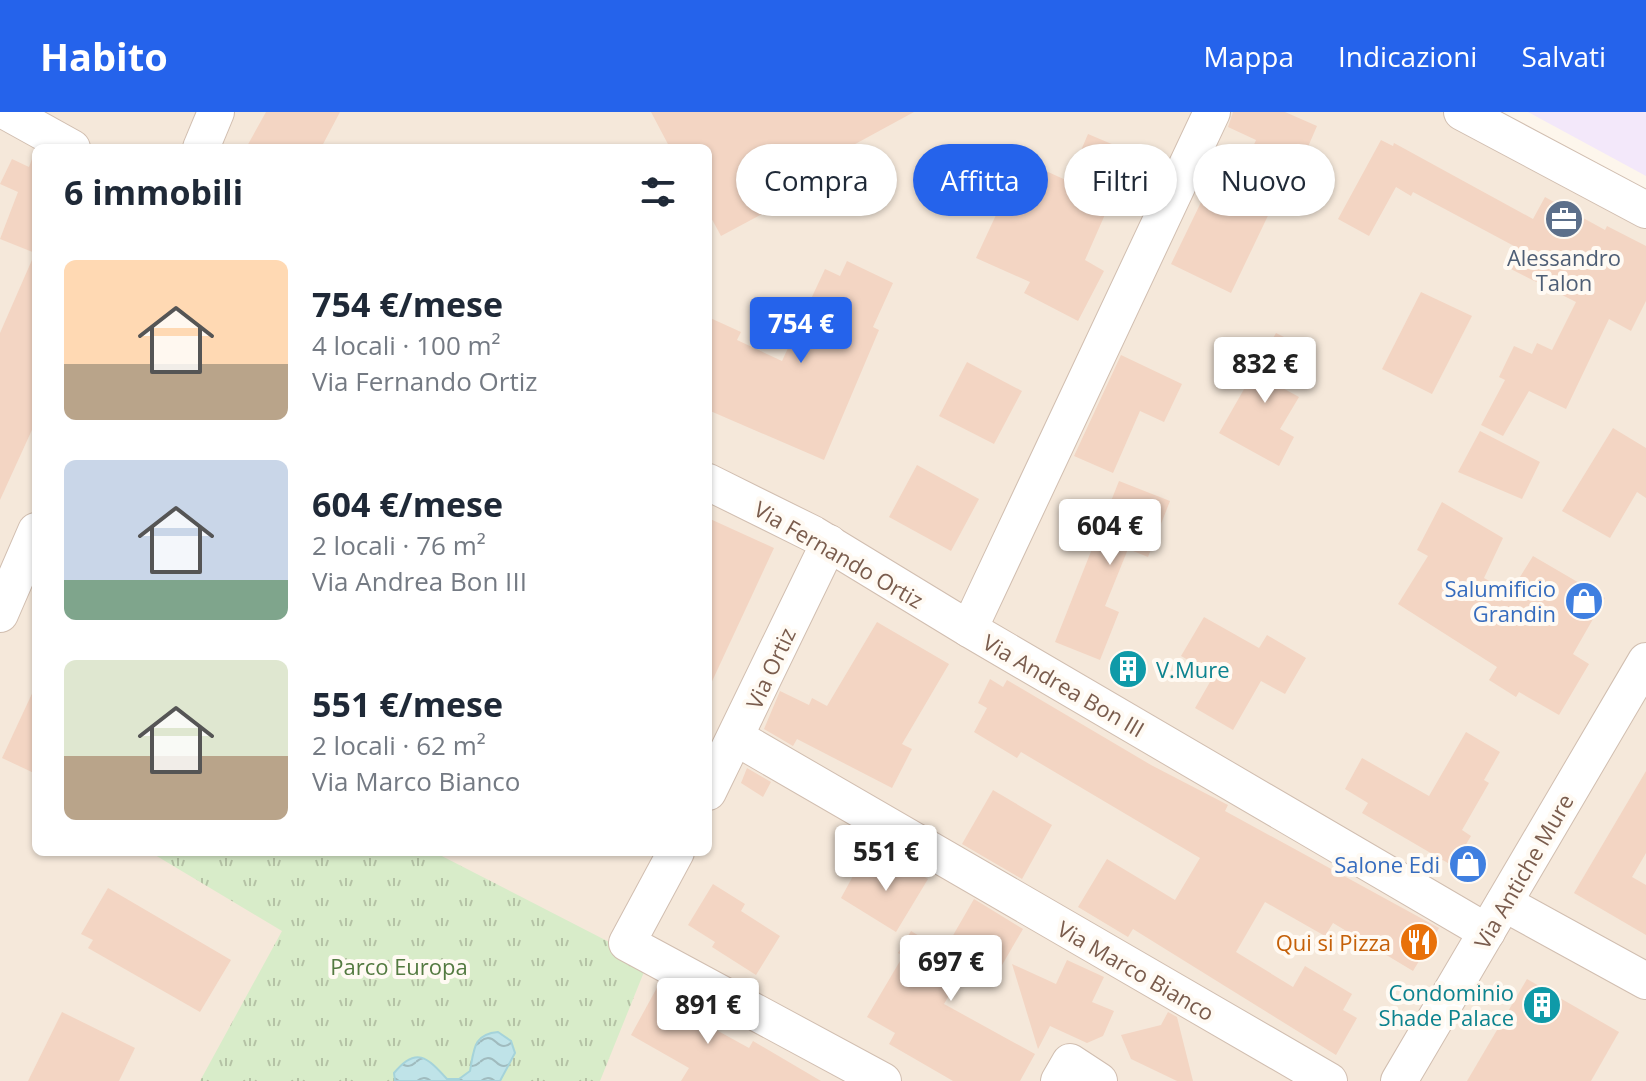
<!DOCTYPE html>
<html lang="it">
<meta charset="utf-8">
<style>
body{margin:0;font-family:"Open Sans",sans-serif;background:#f2f2f3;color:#1f2937;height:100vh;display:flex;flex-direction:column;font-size:30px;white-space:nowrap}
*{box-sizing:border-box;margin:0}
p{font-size:26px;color:#747a83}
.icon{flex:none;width:44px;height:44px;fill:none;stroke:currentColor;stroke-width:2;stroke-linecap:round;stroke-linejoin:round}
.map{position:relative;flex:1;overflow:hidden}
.details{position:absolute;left:32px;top:32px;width:680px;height:712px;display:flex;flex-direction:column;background:#fff;border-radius:12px;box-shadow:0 2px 6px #0004}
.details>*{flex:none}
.hud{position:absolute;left:736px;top:32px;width:760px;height:72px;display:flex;gap:16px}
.price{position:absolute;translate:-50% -68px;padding:0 18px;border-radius:8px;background:#fff;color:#222;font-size:26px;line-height:52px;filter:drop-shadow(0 2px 4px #0008)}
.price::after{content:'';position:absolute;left:50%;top:48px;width:24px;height:18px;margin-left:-12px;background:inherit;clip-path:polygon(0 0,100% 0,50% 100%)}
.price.current{background:#2563eb;color:#fff}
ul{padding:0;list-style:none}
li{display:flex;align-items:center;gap:24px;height:200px;padding:0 32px}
li span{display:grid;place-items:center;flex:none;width:224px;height:160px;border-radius:12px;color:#555}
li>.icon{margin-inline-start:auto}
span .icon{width:96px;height:96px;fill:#fffc;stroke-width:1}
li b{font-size:34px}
h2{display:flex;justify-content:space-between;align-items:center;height:96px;padding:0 32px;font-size:34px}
.chip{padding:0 28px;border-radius:36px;background:#fff;box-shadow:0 2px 6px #0004;font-size:28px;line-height:72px}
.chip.current{background:#2563eb;color:#fff}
header{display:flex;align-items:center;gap:48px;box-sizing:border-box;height:112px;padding:0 40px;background:#2563eb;color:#fff}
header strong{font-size:38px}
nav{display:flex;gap:44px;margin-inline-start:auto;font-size:28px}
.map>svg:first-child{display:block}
.residential{fill:#f5e8da;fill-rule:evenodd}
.education{fill:#f3e8fa}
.park{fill:url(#park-tufts)}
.water{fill:url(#water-waves);stroke:#a5d3da;stroke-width:2}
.building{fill:#f3d5c3}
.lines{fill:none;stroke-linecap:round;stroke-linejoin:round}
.street-casing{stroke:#d1beb0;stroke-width:38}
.street{stroke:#fff;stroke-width:36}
.labels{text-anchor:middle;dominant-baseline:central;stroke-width:8;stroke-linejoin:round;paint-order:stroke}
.service-label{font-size:22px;fill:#4e5e75;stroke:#fffaf3}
.street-label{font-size:22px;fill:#7a5c4d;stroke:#fffaf3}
.shop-label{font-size:22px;fill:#366cbe;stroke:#fffaf3;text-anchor:end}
.culture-label{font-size:22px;fill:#0d838f;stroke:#fffaf3;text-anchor:start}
.food-label{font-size:22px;fill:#c56008;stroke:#fffaf3;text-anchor:end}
.park-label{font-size:22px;fill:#537a41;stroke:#fffaf3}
</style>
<header>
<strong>Habito</strong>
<nav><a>Mappa</a><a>Indicazioni</a><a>Salvati</a></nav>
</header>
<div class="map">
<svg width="1646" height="969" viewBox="0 0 1646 969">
<defs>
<pattern id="park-tufts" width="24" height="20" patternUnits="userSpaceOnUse" patternTransform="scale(2)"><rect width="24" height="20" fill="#d8ecc9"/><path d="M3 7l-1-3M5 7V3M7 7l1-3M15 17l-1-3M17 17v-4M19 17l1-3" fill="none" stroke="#b4c2a5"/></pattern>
<pattern id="water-waves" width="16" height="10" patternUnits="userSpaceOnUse" patternTransform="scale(2)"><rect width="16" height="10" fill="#bfe3e8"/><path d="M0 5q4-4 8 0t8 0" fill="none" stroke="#a0bbbe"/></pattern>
</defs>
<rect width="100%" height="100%" fill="#fdf6ec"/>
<path class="residential" d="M0,0H1500L1646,82V969H0ZM36,36H708V740H36Z"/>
<path class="education" d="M1528,0H1646V64Z"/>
<path class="park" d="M150,740H434L648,850L600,969H200L282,819Z"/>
<path class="water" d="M498,920L511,929L515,941L500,969H395L394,961C416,934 427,945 447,967H459L470,959C474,938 473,922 498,920Z"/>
<g class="building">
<path d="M266,0H340L321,36H246Z"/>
<path d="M651,0H914L758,85L766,100L721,124L708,100V36H670Z"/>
<path d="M1233,0H1285L1317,14L1304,44L1298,41L1231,181L1171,152L1206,80L1228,91L1256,28L1228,15Z"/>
<path d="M1088,22L1140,44L1129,70L1121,66L1085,148L1104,159L1078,209L1024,181L1030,170L976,146L1009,75L1024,82L1037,55L1068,69Z"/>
<path d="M1381,28L1393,34L1394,31L1533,107L1545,85L1605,118L1607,114L1646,134V189L1631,219L1609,207L1566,297L1529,279L1503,324L1481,313L1505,268L1499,265L1514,234L1532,242L1537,231L1552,238L1576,190L1503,153L1514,134L1413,80L1411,84L1396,75L1369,124L1338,107Z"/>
<path d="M35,39L36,40V309L0,388V221L35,141L0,127L18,80L0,72L12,47L29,55Z"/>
<path d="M847,149L893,171L873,215L879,218L824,348L708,298V205L741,220L737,228L782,249L825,157L840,164Z"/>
<path d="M1421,180L1472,204L1432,282L1382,257Z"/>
<path d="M1276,221L1300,233L1279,274L1299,285L1280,317L1294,325L1279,354L1219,321Z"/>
<path d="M1121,243L1182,272L1164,310L1140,299L1113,361L1074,344Z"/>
<path d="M967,250L1022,279L994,332L939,304Z"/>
<path d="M1613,316L1646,336V386L1637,380L1610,426L1562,399Z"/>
<path d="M1480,319L1540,350L1522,387L1458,360Z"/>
<path d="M917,353L979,387L951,439L889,405Z"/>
<path d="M1119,369L1170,389L1148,445L1128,437L1105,494L1119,500L1100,548L1055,530Z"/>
<path d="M1442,390L1503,426L1484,466L1510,481L1533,444L1605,486L1573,542L1589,552L1559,603L1519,580L1516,585L1489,568L1497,555L1398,492L1428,444L1417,438Z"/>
<path d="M708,406L774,436L708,578Z"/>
<path d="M1204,505L1259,536L1267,523L1306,546L1285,582L1261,569L1233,618L1195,596L1214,563L1181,544Z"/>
<path d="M877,510L949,552L902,632L912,637L892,676L797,627L793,634L764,617L780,579L809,593L812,586L827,594Z"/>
<path d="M990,567L1003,575L1007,568L1151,653L1228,693L1225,699L1439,816L1413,859L1333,811L1325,824L1265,790L1236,840L1293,875L1305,854L1352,882L1343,898L1357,906L1336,943L1133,817L1128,825L1078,795L1107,747L1175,788L1200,746L1021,640L1017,646L974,620L987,596L978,591Z"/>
<path d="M36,573V662L2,646Z"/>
<path d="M1466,620L1500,640L1484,668L1489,671L1462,718L1471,724L1453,754L1362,701L1368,691L1345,677L1362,646L1429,684Z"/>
<path d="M747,656L771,670L763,685L741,671Z"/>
<path d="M1646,659V741L1632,765L1646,773V823L1574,781Z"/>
<path d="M993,678L1052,713L1022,767L962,732Z"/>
<path d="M895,746L928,767L896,820L841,786L859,753L882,767Z"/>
<path d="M713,772L745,792L741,799L780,824L756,863L712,835L715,830L688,813Z"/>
<path d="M108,776L231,848L200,900L88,836L93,828L81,822Z"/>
<path d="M974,787L1023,817L998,860L972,844L944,892L1035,942L1020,969H953L889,932L895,921L867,905L903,844L898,841L911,819L944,839Z"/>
<path d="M1067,848L1104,865L1092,890L1114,899L1103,924L1087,931L1050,914L1038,937L1012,852L1056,872Z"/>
<path d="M1527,867L1619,920L1591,969H1467Z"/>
<path d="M659,872L686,887L684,892L693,897L689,903L749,936L753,929L821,969H681L689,956L631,923Z"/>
<path d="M62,900L135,936L119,969H28Z"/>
<path d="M1168,900L1177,905L1193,969H1177L1131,947L1121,923L1161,913Z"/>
</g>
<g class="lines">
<g class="street-casing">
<g id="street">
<path d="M7,0L72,36"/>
<path d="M1462,0L1646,98"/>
<path d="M201,36L216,0"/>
<path d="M708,370L813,422L969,517L1487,820"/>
<path d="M0,502L36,419"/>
<path d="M969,517L1212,0"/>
<path d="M737,626L1329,969"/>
<path d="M708,680L829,431"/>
<path d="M676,740L627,831L883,969"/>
<path d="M1504,791L1646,869"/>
<path d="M1059,969L1070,950L1099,969"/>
<path d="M1399,969L1646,549"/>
</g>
</g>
<use href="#street" class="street"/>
</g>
<defs>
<g id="office-disc" transform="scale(2)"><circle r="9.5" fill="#5c6f8a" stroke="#fffaf3"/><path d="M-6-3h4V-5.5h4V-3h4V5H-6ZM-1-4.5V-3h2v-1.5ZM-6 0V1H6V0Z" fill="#fff"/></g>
<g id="shop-disc" transform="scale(2)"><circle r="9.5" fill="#3f7fe0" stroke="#fffaf3"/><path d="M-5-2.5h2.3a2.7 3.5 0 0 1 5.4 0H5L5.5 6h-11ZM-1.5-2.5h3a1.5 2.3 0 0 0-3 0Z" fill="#fff"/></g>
<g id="building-disc" transform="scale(2)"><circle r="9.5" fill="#0f9aa8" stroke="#fffaf3"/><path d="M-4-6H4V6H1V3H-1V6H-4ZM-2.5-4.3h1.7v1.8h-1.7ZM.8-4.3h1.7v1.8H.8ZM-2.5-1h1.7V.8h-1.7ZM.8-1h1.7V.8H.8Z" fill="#fff"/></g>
<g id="restaurant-disc" transform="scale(2)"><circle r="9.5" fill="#e8710a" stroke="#fffaf3"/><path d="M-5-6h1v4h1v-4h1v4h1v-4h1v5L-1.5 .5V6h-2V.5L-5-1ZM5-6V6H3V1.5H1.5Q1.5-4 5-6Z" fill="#fff"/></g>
</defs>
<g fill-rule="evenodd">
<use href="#office-disc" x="1564" y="107"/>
<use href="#shop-disc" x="1584" y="489"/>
<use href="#building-disc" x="1128" y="557"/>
<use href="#shop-disc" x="1468" y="752"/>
<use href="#restaurant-disc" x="1419" y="830"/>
<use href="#building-disc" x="1542" y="893"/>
</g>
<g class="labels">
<g class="service-label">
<text x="1564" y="145">Alessandro<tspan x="1564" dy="25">Talon</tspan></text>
</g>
<g class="street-label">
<text transform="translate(839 442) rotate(30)">Via Fernando Ortiz</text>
<text transform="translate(770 556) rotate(-65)">Via Ortiz</text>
<text transform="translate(1064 573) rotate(30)">Via Andrea Bon III</text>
<text transform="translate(1523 759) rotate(-60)">Via Antiche Mure</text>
<text transform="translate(1136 858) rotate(30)">Via Marco Bianco</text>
</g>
<g class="shop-label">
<text x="1556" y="476">Salumificio<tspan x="1556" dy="25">Grandin</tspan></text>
<text x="1440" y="752">Salone Edi</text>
</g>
<g class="culture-label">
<text x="1156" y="557">V.Mure</text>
<text x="1514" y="880" text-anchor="end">Condominio<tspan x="1514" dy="25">Shade Palace</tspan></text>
</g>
<g class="food-label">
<text x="1391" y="830">Qui si Pizza</text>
</g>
<g class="park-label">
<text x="399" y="854">Parco Europa</text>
</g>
</g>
</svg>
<b class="price current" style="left:801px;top:253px">754 €</b>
<b class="price" style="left:1265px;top:293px">832 €</b>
<b class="price" style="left:1110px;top:455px">604 €</b>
<b class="price" style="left:886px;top:781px">551 €</b>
<b class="price" style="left:951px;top:891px">697 €</b>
<b class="price" style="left:708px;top:934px">891 €</b>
<div class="hud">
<a class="chip">Compra</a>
<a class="chip current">Affitta</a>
<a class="chip">Filtri</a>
<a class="chip">Nuovo</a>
</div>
<section class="details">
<h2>6 immobili<svg class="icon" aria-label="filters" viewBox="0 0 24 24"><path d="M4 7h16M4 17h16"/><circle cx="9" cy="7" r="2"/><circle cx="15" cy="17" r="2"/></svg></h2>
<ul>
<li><span style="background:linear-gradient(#ffd9b3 65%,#b9a48a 0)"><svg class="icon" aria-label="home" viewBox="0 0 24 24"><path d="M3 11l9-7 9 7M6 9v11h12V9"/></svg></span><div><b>754 €/mese</b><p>4 locali · 100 m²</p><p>Via Fernando Ortiz</p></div></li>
<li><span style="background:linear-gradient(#c9d6e8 75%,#7fa58c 0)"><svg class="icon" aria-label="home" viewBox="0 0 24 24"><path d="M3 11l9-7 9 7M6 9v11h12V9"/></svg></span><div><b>604 €/mese</b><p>2 locali · 76 m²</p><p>Via Andrea Bon III</p></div></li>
<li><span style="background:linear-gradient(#dfe7d0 60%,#b9a48a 0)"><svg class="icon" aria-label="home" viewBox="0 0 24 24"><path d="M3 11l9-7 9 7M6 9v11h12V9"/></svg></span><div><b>551 €/mese</b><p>2 locali · 62 m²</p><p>Via Marco Bianco</p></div></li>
</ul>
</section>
</div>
